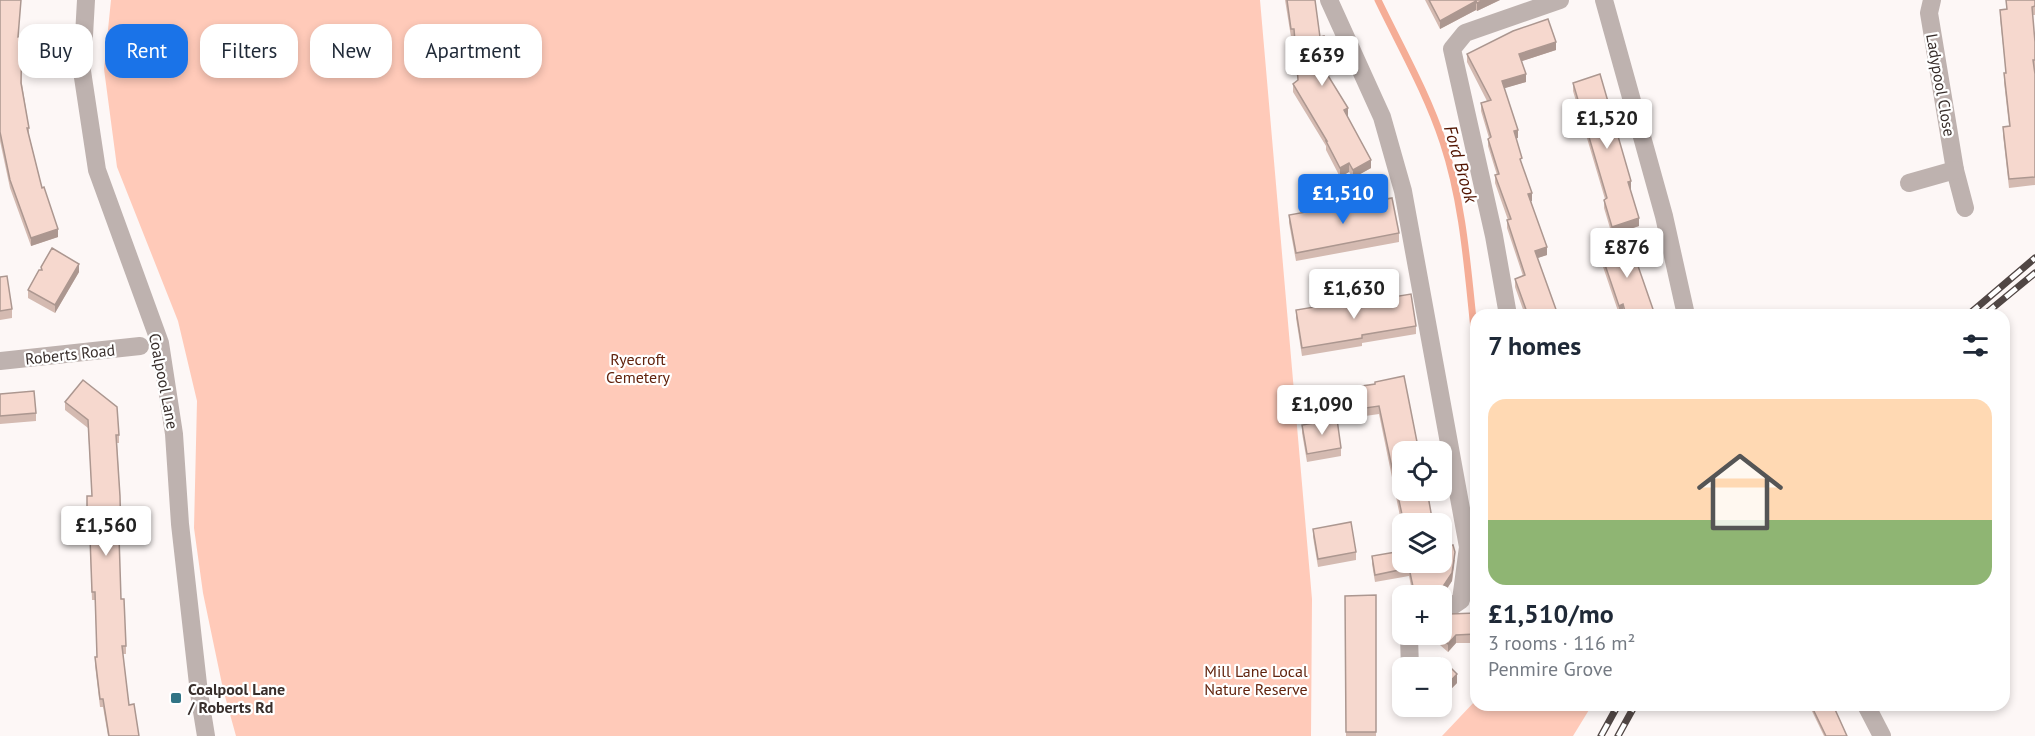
<!DOCTYPE html>
<meta charset="utf-8">
<style>
body{margin:0;font-family:"PT Sans",sans-serif;background:#f6f6f7;color:#1f2937;height:100vh;display:flex;flex-direction:column;font-size:22px;white-space:nowrap}
*{box-sizing:border-box;margin:0}
p{font-size:20px;color:#747a83}
.icon{flex:none;width:33px;height:33px;fill:none;stroke:currentColor;stroke-width:2;stroke-linecap:round;stroke-linejoin:round}
.map{position:relative;flex:1;overflow:hidden}
.sheet{position:absolute;left:1470px;top:309px;width:540px;height:402px;display:flex;flex-direction:column;background:#fff;border-radius:18px;box-shadow:0 3px 9px #0003}
.sheet>*{flex:none}
.top-card{position:absolute;left:18px;top:24px;width:570px;height:54px;display:flex;gap:12px}
.fabs{position:absolute;left:1392px;top:441px;display:grid;gap:12px}
.fabs a{display:grid;place-items:center;width:60px;height:60px;border-radius:12px;background:#fff;box-shadow:0 3px 9px #0003;font-size:30px}
.price{position:absolute;translate:-50% -51px;padding:0 14px;border-radius:6px;background:#fff;color:#222;font-size:20px;line-height:39px;filter:drop-shadow(0 2px 3px #0008)}
.price::after{content:'';position:absolute;left:50%;top:36px;width:18px;height:14px;margin-left:-9px;background:inherit;clip-path:polygon(0 0,100% 0,50% 100%)}
.price.on{background:#1a73e8;color:#fff}
ul{padding:0;list-style:none}
li{display:grid;align-content:center;gap:12px;height:318px;padding:0 18px}
li span{display:grid;place-items:center;height:186px;border-radius:18px;color:#555}
li>.icon{margin-inline-start:auto}
span .icon{width:108px;height:108px;fill:#fffc;stroke-width:1}
li b{font-size:26px}
h2{display:flex;justify-content:space-between;align-items:center;height:72px;padding:0 18px;font-size:26px}
.tag{padding:0 21px;border-radius:18px;background:#fff;box-shadow:0 3px 9px #0003;font-size:21px;line-height:54px}
.tag.on{background:#1a73e8;color:#fff}
.map>svg:first-child{display:block}
.green{fill:#ffcab9}
.lines{fill:none;stroke-linecap:round;stroke-linejoin:round}
.stream{stroke:#f5ad96;stroke-width:7}
.minor{stroke:#beb2af;stroke-width:18}
.rail-casing{stroke:#504644;stroke-width:7}
.rail{stroke:#fff;stroke-width:4.5;stroke-dasharray:14;stroke-linecap:butt}
.wall{fill:#d4bab1}
.shaded-wall{fill:#ac9790}
.building{fill:#f6d8ce;stroke:#ac9790;stroke-width:1.5}
.poi-dot{fill:#317485;stroke:#fff;stroke-width:2}
.labels{text-anchor:middle;dominant-baseline:central;stroke-width:4.5;stroke-linejoin:round;paint-order:stroke}
.street-label{font-size:16px;fill:#382e2b;stroke:#fff}
.park-label{font-size:16px;fill:#62230d;stroke:#fff}
.poi-label{font-size:16px;font-weight:bold;fill:#382e2b;stroke:#fff;text-anchor:start}
.water-label{font-size:18px;font-style:italic;fill:#531500;stroke:#fff}
</style>
<div class="map">
<svg width="2035" height="736" viewBox="0 0 2035 736">
<rect width="100%" height="100%" fill="#fdf7f6"/>
<g class="green">
<path d="M111,0H1260L1312,599L1311,736H236L223,689L203,593L194,528L197,401L178,321L117,167L104,69Z"/>
<path d="M1476,700V705H1592L1573,736H1442Z"/>
</g>
<g class="lines">
<path class="stream" d="M1378,0C1400,46 1427,93 1443,142C1465,208 1468,279 1476,347"/>
<g class="minor">
<path d="M86,0L82,71L97,170L160,343L174,434L180,524L199,693L206,736"/>
<path d="M1329,0L1382,117L1403,191L1468,547L1461,600L1442,613"/>
<path d="M1604,0L1664,216L1686,315"/>
<path d="M1932,0L1929,13L1955,170L1965,208"/>
<path d="M1909,183L1955,170"/>
<path d="M1508,315L1494,236L1452,49L1465,33L1560,0"/>
<path d="M0,361L140,346"/>
<path d="M1410,668L1409,637L1411,634"/>
<path d="M1866,705L1882,736"/>
</g>
<g class="rail-casing">
<g id="rail">
<path d="M1968,315L2035,258"/>
<path d="M1984,315L2035,273"/>
<path d="M1601,736L1618,705"/>
<path d="M1618,736L1635,705"/>
</g>
</g>
<use href="#rail" class="rail"/>
</g>
<g class="wall">
<path d="M0,0L19,37L22,84L29,128V135L42,188L58,237L31,246L10,188L0,141Z"/>
<path d="M1285,0H1315L1320,37L1327,74L1348,116L1347,117L1371,168L1353,178L1349,172L1340,177L1326,150V146L1293,92V84L1298,81L1294,37H1291Z"/>
<path d="M1425,0H1500L1477,11L1476,10L1440,29Z"/>
<path d="M2006,0H2035V15H2032L2035,42V185L2009,188L2003,135V127L2009,126L2004,82V73H2006L2000,18V10L2006,9Z"/>
<path d="M1556,50L1522,61L1526,82L1504,88L1518,138H1516L1522,166L1532,201H1531L1547,255L1537,258L1558,315H1525L1515,287V279L1523,276L1507,228V220H1508L1495,183V175H1497L1488,146V139L1489,138L1481,111V103L1487,101L1467,62V54Z"/>
<path d="M1573,83L1631,189L1630,190L1639,226L1612,235L1604,208V200L1605,199L1573,91Z"/>
<path d="M1350,206L1399,233V242L1296,261L1289,223V215Z"/>
<path d="M1600,250L1655,315H1624L1623,312L1619,314L1600,258Z"/>
<path d="M41,267L79,272L55,313L28,298V290L41,270Z"/>
<path d="M0,277L12,309V318L0,320Z"/>
<path d="M1357,303L1416,326V334L1362,343V346L1302,356L1296,318V310Z"/>
<path d="M1375,384L1433,524H1402V526L1379,414L1338,420L1335,397V390Z"/>
<path d="M0,394L36,413V421L0,424Z"/>
<path d="M65,402L119,435V443H117L120,496L121,544L119,545L121,599L126,646V654H123L129,705L139,736H108L103,707H100L95,665V657H97L95,600H92L90,545H87V496H92L88,428L65,410Z"/>
<path d="M1302,425L1341,448V456L1307,462L1302,433Z"/>
<path d="M1313,529L1356,552V560L1318,567L1313,537Z"/>
<path d="M1372,556L1455,560L1452,581L1442,596H1413L1409,576L1375,582L1372,564Z"/>
<path d="M1376,595V736H1346L1345,596Z"/>
<path d="M1476,613V643H1456L1448,652L1432,638V634H1442Z"/>
<path d="M1442,668L1457,683L1445,695L1444,709L1420,712V706H1442Z"/>
<path d="M1809,705H1833L1847,736H1824Z"/>
</g>
<g class="shaded-wall">
<path d="M1484,0H1500L1477,11V3Z"/>
<path d="M1476,1V10L1440,29V21Z"/>
<path d="M1556,42V50L1519,62V54Z"/>
<path d="M1526,74V82L1502,89V81Z"/>
<path d="M1348,108V116L1344,119V110Z"/>
<path d="M1518,130V138L1514,139V131Z"/>
<path d="M1371,160V168L1353,178V170Z"/>
<path d="M1349,163V172L1340,177V168Z"/>
<path d="M1631,181V189L1628,190V182Z"/>
<path d="M1532,193V201L1528,202V194Z"/>
<path d="M1639,218V226L1612,235V227Z"/>
<path d="M58,229V237L31,246V238Z"/>
<path d="M1547,247V255L1535,259V251Z"/>
<path d="M79,264V272L55,313V305Z"/>
<path d="M1623,304V312L1619,314V306Z"/>
<path d="M1455,552L1452,581L1442,596H1438Z"/>
<path d="M1456,635V643L1448,652V644Z"/>
<path d="M1457,674V683L1445,695L1444,709L1445,687Z"/>
</g>
<g class="building">
<path d="M0,0H21L18,37H22L21,83L29,128H27L42,188L44,187L58,229L31,238L10,180L0,132Z"/>
<path d="M1287,0H1315L1320,37L1324,36L1327,74L1348,108L1344,110L1371,160L1353,170L1349,163L1340,168L1326,141H1327L1293,84L1298,80L1294,29H1291Z"/>
<path d="M1429,0H1484L1477,3L1476,1L1440,21Z"/>
<path d="M2006,0H2035V6L2032,7L2035,42V60H2033L2035,74V177L2009,179L2003,127L2010,126L2004,73H2006L2000,10L2007,9Z"/>
<path d="M1548,19L1556,42L1519,54L1526,74L1502,81L1518,130L1514,131L1522,158L1520,159L1532,193L1528,194L1547,247L1535,251L1558,315H1528L1515,279L1525,275L1507,220L1511,219L1495,175L1499,174L1488,139L1491,137L1481,103L1491,100L1467,54L1513,31Z"/>
<path d="M1600,74L1631,181L1628,182L1639,218L1612,227L1604,200L1607,198L1573,83Z"/>
<path d="M1392,198L1399,233L1296,253L1289,215L1349,204L1350,206Z"/>
<path d="M1629,240L1655,315H1626L1623,304L1619,306L1600,250Z"/>
<path d="M52,248L79,264L55,305L28,290L39,270H42L41,267Z"/>
<path d="M7,276L12,309L0,311V277Z"/>
<path d="M1411,294L1416,326L1362,335V338L1302,348L1296,310L1356,300L1357,303Z"/>
<path d="M1404,376L1419,452H1402V490H1427L1433,524H1404L1379,406L1338,412L1335,390L1375,384V382Z"/>
<path d="M83,380L117,407L119,435H116L120,496L121,536H119L121,599H124L126,646H122L129,705L134,704L139,736H109L103,699H100L95,657H97L95,592H92L90,537H87V496H92L88,420L65,402Z"/>
<path d="M34,391L36,413L0,416V394Z"/>
<path d="M1337,419L1341,448L1307,454L1302,425Z"/>
<path d="M1351,522L1356,552L1318,559L1313,529Z"/>
<path d="M1453,545L1455,552L1452,573L1438,594L1429,596H1415L1409,568L1375,575L1372,556L1402,551V562H1442V548Z"/>
<path d="M1376,595V732H1346L1345,596Z"/>
<path d="M1476,613V634L1456,635L1448,644L1438,634H1442V621L1449,614Z"/>
<path d="M1441,658L1457,674L1445,687L1444,701H1442V668H1432Z"/>
<path d="M1811,705H1833L1847,736H1826Z"/>
</g>
<rect class="poi-dot" x="170" y="692" width="12" height="12" rx="3"/>
<g class="labels">
<g class="street-label">
<text transform="translate(1941 85) rotate(80)">Ladypool Close</text>
<text transform="translate(70 354) rotate(-6)">Roberts Road</text>
<text transform="translate(164 381) rotate(79)">Coalpool Lane</text>
</g>
<g class="park-label">
<text x="638" y="359">Ryecroft<tspan x="638" dy="18">Cemetery</tspan></text>
<text x="1256" y="671">Mill Lane Local<tspan x="1256" dy="18">Nature Reserve</tspan></text>
</g>
<g class="poi-label">
<text x="188" y="689">Coalpool Lane<tspan x="188" dy="18">/ Roberts Rd</tspan></text>
</g>
<g class="water-label">
<text transform="translate(1461 164) rotate(74)">Ford Brook</text>
</g>
</g>
</svg>
<div class="fabs">
<a><svg class="icon" aria-label="locate" viewBox="0 0 24 24"><circle cx="12" cy="12" r="6"/><path d="M12 2v4M12 18v4M2 12h4M18 12h4"/></svg></a>
<a><svg class="icon" aria-label="layers" viewBox="0 0 24 24"><path d="M12 4l9 5-9 5-9-5zM3 14l9 5 9-5"/></svg></a>
<a>+</a>
<a>−</a>
</div>
<b class="price" style="left:1322px;top:87px">£639</b>
<b class="price" style="left:1607px;top:150px">£1,520</b>
<b class="price on" style="left:1343px;top:225px">£1,510</b>
<b class="price" style="left:1627px;top:279px">£876</b>
<b class="price" style="left:1354px;top:320px">£1,630</b>
<b class="price" style="left:1322px;top:436px">£1,090</b>
<b class="price" style="left:106px;top:557px">£1,560</b>
<div class="top-card">
<a class="tag">Buy</a>
<a class="tag on">Rent</a>
<a class="tag">Filters</a>
<a class="tag">New</a>
<a class="tag">Apartment</a>
</div>
<section class="sheet">
<h2>7 homes<svg class="icon" aria-label="filters" viewBox="0 0 24 24"><path d="M4 7h16M4 17h16"/><circle cx="9" cy="7" r="2"/><circle cx="15" cy="17" r="2"/></svg></h2>
<ul>
<li><span style="background:linear-gradient(#ffd9b3 65%,#8fb573 0)"><svg class="icon" aria-label="home" viewBox="0 0 24 24"><path d="M3 11l9-7 9 7M6 9v11h12V9"/></svg></span><div><b>£1,510/mo</b><p>3 rooms · 116 m²</p><p>Penmire Grove</p></div></li>
</ul>
</section>
</div>
